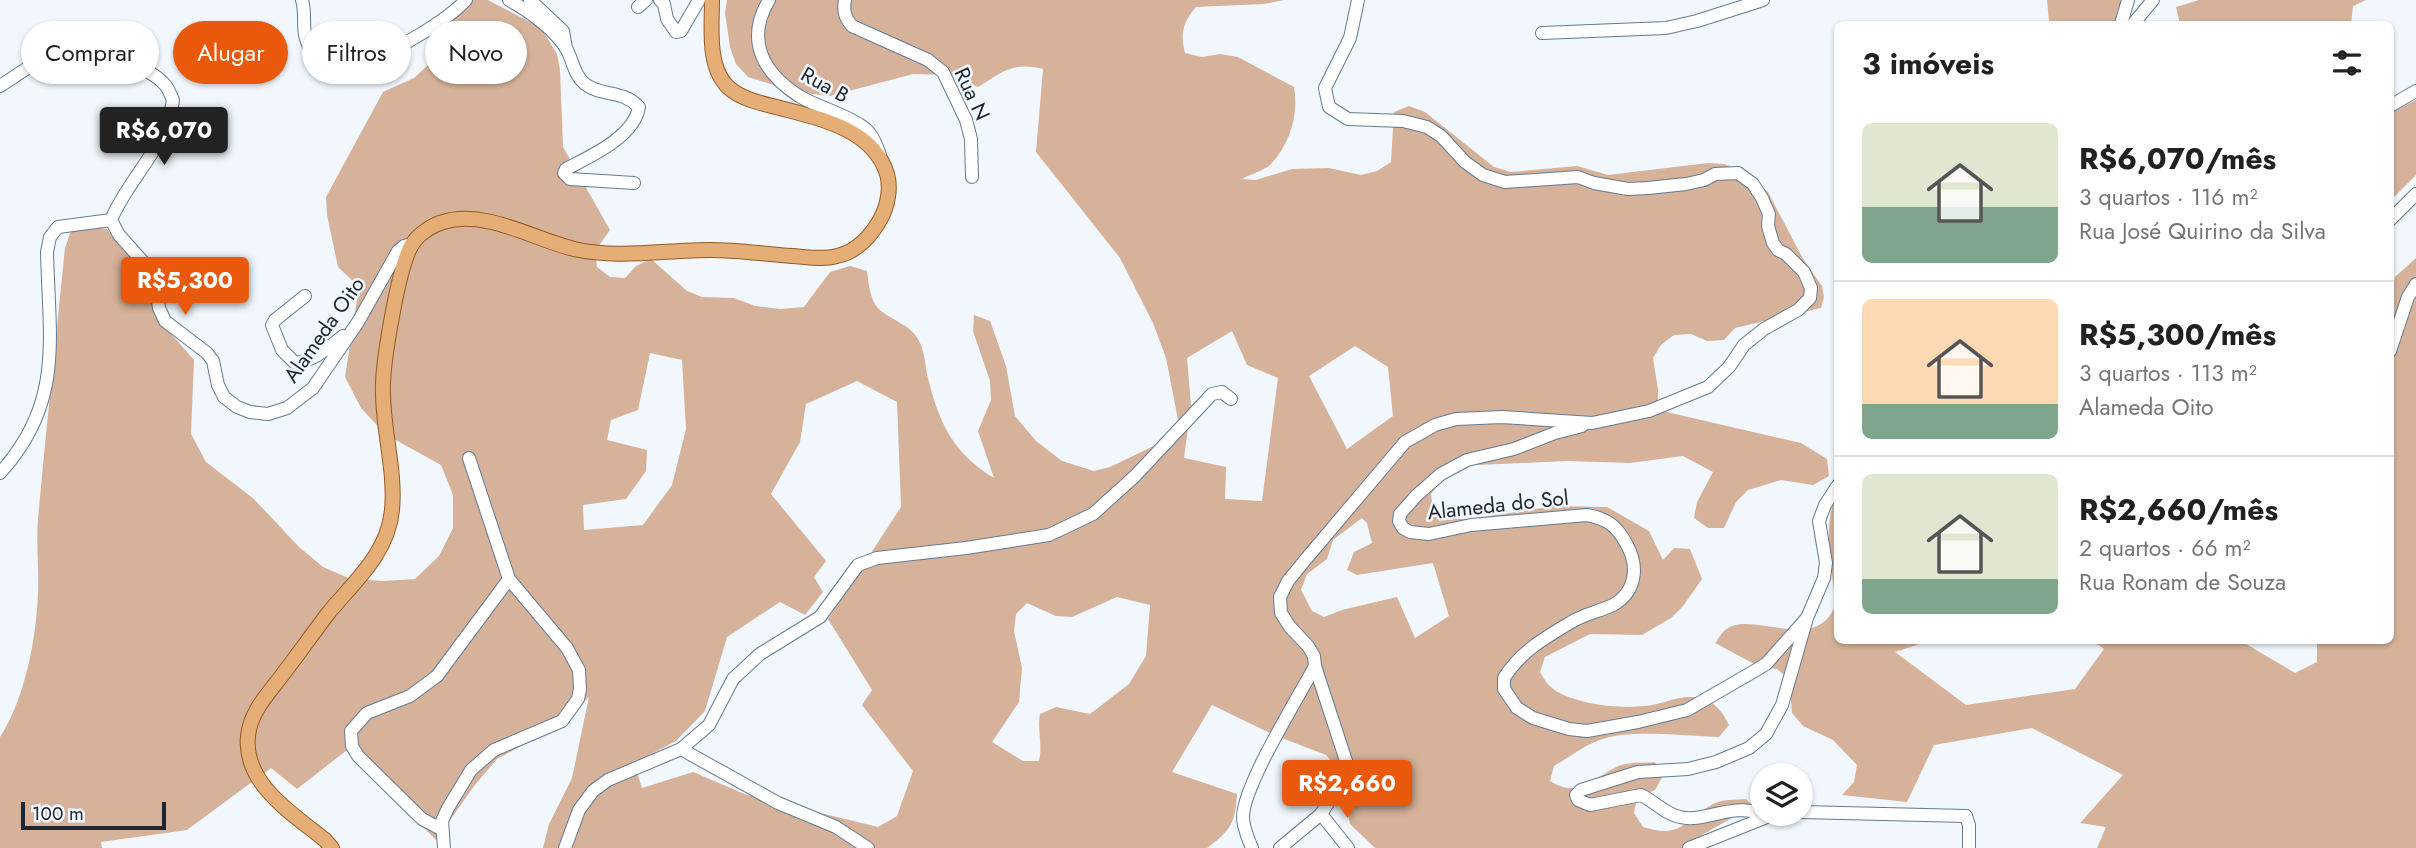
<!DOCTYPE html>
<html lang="pt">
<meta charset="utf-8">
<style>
body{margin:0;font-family:Jost,sans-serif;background:#f2f2f2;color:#202124;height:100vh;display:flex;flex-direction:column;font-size:26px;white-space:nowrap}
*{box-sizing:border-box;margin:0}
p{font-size:23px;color:#757577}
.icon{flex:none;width:38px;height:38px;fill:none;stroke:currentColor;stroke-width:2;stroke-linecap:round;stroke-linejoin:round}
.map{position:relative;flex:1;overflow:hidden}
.details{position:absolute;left:1834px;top:21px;width:560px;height:623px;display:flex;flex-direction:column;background:#fff;border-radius:10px;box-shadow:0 2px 5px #0004}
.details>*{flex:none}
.guide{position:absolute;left:21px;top:21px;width:665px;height:63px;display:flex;gap:14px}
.fabs{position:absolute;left:1750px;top:763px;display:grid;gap:14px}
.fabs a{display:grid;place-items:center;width:63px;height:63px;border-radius:50%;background:#fff;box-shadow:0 2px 5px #0004;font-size:35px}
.scale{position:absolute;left:21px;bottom:18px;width:145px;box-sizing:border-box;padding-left:7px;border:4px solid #1c2530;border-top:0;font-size:19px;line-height:24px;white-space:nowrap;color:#1c2530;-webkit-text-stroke:5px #f1f7fc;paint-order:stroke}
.price{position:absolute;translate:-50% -60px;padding:0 16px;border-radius:7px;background:#ea580c;color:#fff;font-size:23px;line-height:46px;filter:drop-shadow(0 2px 4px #0008)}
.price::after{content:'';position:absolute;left:50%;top:42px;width:21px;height:16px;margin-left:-10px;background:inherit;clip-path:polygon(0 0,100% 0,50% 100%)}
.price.selected{background:#222;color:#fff}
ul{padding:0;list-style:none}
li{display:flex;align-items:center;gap:21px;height:175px;padding:0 28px}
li+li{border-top:2px solid #e0e0e0}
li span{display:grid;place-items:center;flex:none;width:196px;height:140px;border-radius:10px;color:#555}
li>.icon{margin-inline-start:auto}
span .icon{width:84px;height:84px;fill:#fffc;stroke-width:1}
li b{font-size:30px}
h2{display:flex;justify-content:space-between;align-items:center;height:84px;padding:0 28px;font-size:30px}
.chip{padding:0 24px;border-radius:32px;background:#fff;box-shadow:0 2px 5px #0004;font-size:24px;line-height:63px}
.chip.selected{background:#ea580c;color:#fff}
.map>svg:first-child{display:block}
.forest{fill:#d5b299;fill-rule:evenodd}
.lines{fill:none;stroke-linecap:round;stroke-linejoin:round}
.minor-casing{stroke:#637a93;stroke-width:14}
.major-casing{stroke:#945b24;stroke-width:16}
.minor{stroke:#fff;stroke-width:12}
.major{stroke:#e5ae77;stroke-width:14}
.labels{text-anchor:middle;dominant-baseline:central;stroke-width:5;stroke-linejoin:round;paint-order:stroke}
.street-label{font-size:21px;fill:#1c2530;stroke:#f1f7fc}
</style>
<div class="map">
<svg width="2416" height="848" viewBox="0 0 2416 848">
<rect width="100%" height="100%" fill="#f1f7fc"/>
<g class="forest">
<path d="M470,0H488L541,28L557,54L560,70L563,147L610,230L595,251L597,267L610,277L625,278L636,266L651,259L687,291L702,297L734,298L755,306L780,309L804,307L830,272L850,266L867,271C869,285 870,302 881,311C894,321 912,326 919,341C925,351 925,367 928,378C939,423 953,453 994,478L978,431L991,400L990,381L973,331L974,315L990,321L1006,366L1015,416L1036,441L1062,461L1094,471L1110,467L1170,438L1179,425L1166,358L1153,323L1120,258L1036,152L1043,69C1012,62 1004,71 978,87L948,75L913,74L830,96L797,92L748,77L736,64L730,47L725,13L727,0H1284L1264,4L1196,7C1183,22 1180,33 1185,53L1202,57L1220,54L1238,57L1294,87C1299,114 1290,144 1271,164C1264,171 1250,174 1242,179L1256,180L1292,169L1329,168L1361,175L1377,171L1391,162L1394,112L1409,106L1425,112L1494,167L1511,172L1577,166L1608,175L1708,163L1724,164L1740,170L1768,192L1802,257L1822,286L1824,297L1821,308L1735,328L1724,340L1707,341L1691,334L1674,335L1661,345L1653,358L1658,390V410L1801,443L1827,459L1829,476L1813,485L1781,480L1748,490L1736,502L1724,528H1708L1694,518L1697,502L1713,472L1683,456L1630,463L1567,461L1478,465L1470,463L1442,480L1431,494L1433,511L1450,519H1469L1555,506L1607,507L1649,531L1663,560L1674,548L1690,549L1702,579L1683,606L1671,618L1642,635L1590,634L1545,657L1540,672C1543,677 1546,683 1550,686C1568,704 1620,709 1644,706C1660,705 1677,696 1693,697C1711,697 1722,710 1729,725L1719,737C1687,736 1626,728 1597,741C1582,747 1568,758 1554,766L1550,781C1581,800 1594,776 1621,765C1631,762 1645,763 1655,762L1663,776L1655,790L1637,798L1634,813L1643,827C1684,839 1682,821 1713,804C1722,799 1736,800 1746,799L1753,806L1693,840L1696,848H1375L1350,824L1338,768L1326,755L1274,735L1212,705L1172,772L1237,794C1235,824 1231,830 1207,848H543L549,824L572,778L589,697L563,723L497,759L474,786L436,840L347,750L297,789L271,768L187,830L101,842L102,848H0V737C25,699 36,639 38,594C39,569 36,544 38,519C46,429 56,339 65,248L72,228L94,227L107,229L115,240L141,261L153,290L158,319L194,360L191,434L206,462L254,499L299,547L323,567L351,579L383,581L415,579L439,556L453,528V495L441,465L385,434L361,408L345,377L359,287L338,267L327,215L326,197L383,92L414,78L439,55L453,18ZM1232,331L1247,365L1278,378L1262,501L1225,499L1226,467L1184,458L1191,406L1187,358ZM1355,346L1388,367L1393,416L1347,449L1309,376ZM650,353L682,360L686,429L672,485L643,525L584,530L583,505L626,499L646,471L647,450L607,440L611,420L638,410ZM857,381L897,402L901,507L828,619L872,690L862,705L913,771L897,816L878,827L747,795L693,772L642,788L634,763L676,741L705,711L727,637L780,602L805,615L823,592L814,577L826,561L771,494L800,442L806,404ZM1362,518L1367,523L1372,543L1354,552L1347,570L1357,575L1433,563L1449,616L1415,638L1397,597L1342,610L1324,617L1312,611L1301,590L1307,574L1327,559L1333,540ZM1117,597L1150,605L1146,656L1129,684L1090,714L1056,707L1040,714C1037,731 1043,744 1039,761H1023L992,742L1019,702L1022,668L1014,631L1016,614L1027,603L1056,616L1072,617Z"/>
<path d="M2047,0H2130L2124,24H2046L2049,21Z"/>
<path d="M2199,0H2366L2353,6L2351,24H2180L2176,7Z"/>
<path d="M2416,100V175L2391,200V116L2394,111Z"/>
<path d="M2416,258V848H2097L2106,827L2080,823L2123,775L2032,728L1934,745L1907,802L1842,795L1854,782L1857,765L1833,740L1803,726L1792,713L1789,679L1777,669L1760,667L1715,643C1718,640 1721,633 1725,630C1748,611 1800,645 1826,620C1830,616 1833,610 1836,606C1833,573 1821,524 1837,495L1838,640L1929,641L1895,652L1966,705L2075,689L2104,649L2093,641H2241L2295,673L2317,662V641L2390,640L2391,290L2395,277Z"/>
</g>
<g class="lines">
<g class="minor-casing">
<g id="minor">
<path d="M302,0C307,16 300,32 310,48C315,56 326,64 336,66C369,69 444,24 466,0"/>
<path d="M509,0C530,12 554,28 567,50C573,61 574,75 585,84C602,97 622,89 639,107C634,137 591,156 566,169L564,173L570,179L634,183"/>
<path d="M530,0L563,31L566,48"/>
<path d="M660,0L664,4L667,19L676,32L681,31L699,0"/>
<path d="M769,0C745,40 763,73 799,96C819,108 844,113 863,127C873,134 876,145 880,155"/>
<path d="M845,0C843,11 845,18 852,26L928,60L943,72L966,120L971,139L972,177"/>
<path d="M638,7L646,0"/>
<path d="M2121,24L2128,0"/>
<path d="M2133,24L2153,0"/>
<path d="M1542,33L1666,28L1697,21L1763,0"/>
<path d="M0,86C19,74 39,58 61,53C88,47 149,64 166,86C169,90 171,96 173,100C167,147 129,177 111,220"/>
<path d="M2390,106L2416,91"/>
<path d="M111,220L119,235L154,274L159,308L165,321L207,353L213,361L218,385L224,397L237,407L250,412L268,414L287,408L313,388L358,322L398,251L404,246L412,244"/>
<path d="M2390,220L2416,194"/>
<path d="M305,296L275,320L272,325L282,350L295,363C314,361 328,348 343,336"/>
<path d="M2390,351L2408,297L2416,284"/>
<path d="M1582,426L1555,433L1514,449L1467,460L1441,474L1417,495L1400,514L1399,521L1403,528L1410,532L1429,534L1471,525L1587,515C1608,519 1617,526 1627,545C1639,567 1636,592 1613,605C1600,611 1586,614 1573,621C1546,637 1521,651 1504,678V689L1517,708L1533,718L1569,729L1587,731L1638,722L1687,710L1751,673L1766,664L1807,618"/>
<path d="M0,473C64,403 49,339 47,252L50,237L58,227L111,220"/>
<path d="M681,749L778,803L836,827L868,848"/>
<path d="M1801,812L1966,816L1969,825V848"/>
<path d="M1762,813C1729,803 1705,823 1680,817C1665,814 1654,801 1641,795L1590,805L1578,800L1576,795L1581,790L1638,772L1688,769L1716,762L1749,748L1766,734L1782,705L1807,618L1824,578L1826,563L1819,521L1825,505L1838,485"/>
<path d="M1321,814L1348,848"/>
<path d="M1767,814H1786"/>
<path d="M441,829L422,819L358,756L352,746L351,731L367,713L410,696L437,676L509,579"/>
<path d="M444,848L442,821L448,808L471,770L494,750L562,721L578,699L580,689L579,670L567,648L509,579L469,458"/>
<path d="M565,848L579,810L593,791L608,780L681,749L709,725L733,679L760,654L820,617L858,565L877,558L966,548L1049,535L1093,514L1135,476L1212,394L1222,392L1231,399"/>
<path d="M1252,848C1248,838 1243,828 1243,817C1243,786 1298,698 1315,666L1314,656L1308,646L1290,627L1281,613L1280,597L1288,581L1306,559L1405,442L1435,425L1456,419L1502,417L1592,423L1649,411L1708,387L1729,367L1744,345L1764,329L1798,310L1810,298L1811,288L1804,272L1786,254L1778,250L1773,243L1768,226L1769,214L1762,198L1753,184L1738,173L1715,174L1704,180L1686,184L1648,188L1628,189L1594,183L1578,177L1505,182L1483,175L1465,162L1441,136L1427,127L1403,121L1348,119L1329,107L1325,88L1350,38L1358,0"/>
<path d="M1280,848L1321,814L1349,770L1315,666"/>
<path d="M1689,848L1772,815"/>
</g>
</g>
<g class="major-casing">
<path id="major" d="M332,848L325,840C293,814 243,784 248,736C250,713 267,695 280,678C297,656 313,633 330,611C355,581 388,553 392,510C396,468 381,425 383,383C384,357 399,262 413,243C419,234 432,225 443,222C485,209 533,239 574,249C617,259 666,250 710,250C737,250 765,254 792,256C807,257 823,260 837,256C857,252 872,235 881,218C888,205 891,187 887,174C873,128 817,118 776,107C760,103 741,99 728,87C707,67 712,27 712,0"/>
</g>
<use href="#minor" class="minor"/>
<use href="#major" class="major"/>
</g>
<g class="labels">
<g class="street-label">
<text transform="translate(825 85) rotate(29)">Rua B</text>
<text transform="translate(972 94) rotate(65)">Rua N</text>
<text transform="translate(324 330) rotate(-55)">Alameda Oito</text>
<text transform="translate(1498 505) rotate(-6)">Alameda do Sol</text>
</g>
</g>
</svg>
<div class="fabs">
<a><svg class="icon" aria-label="layers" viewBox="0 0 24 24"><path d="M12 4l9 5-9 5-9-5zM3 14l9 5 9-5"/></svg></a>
</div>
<div class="scale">100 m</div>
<b class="price selected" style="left:164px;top:167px">R$6,070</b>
<b class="price" style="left:185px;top:317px">R$5,300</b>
<b class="price" style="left:1347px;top:820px">R$2,660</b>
<div class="guide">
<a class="chip">Comprar</a>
<a class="chip selected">Alugar</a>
<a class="chip">Filtros</a>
<a class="chip">Novo</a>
</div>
<section class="details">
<h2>3 imóveis<svg class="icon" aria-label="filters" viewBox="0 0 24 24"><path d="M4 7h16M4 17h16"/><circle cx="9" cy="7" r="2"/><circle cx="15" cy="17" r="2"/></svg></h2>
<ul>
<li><span style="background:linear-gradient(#dfe7d0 60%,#7fa58c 0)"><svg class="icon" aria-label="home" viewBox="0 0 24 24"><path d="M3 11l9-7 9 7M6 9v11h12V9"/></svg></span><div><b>R$6,070/mês</b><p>3 quartos · 116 m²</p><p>Rua José Quirino da Silva</p></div></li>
<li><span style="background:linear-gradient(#ffd9b3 75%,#7fa58c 0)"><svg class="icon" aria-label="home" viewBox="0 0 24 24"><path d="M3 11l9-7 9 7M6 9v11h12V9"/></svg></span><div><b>R$5,300/mês</b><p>3 quartos · 113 m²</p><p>Alameda Oito</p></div></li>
<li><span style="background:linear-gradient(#dfe7d0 75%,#7fa58c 0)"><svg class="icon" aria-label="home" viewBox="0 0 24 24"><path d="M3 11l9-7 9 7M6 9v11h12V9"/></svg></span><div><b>R$2,660/mês</b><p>2 quartos · 66 m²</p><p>Rua Ronam de Souza</p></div></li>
</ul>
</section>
</div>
